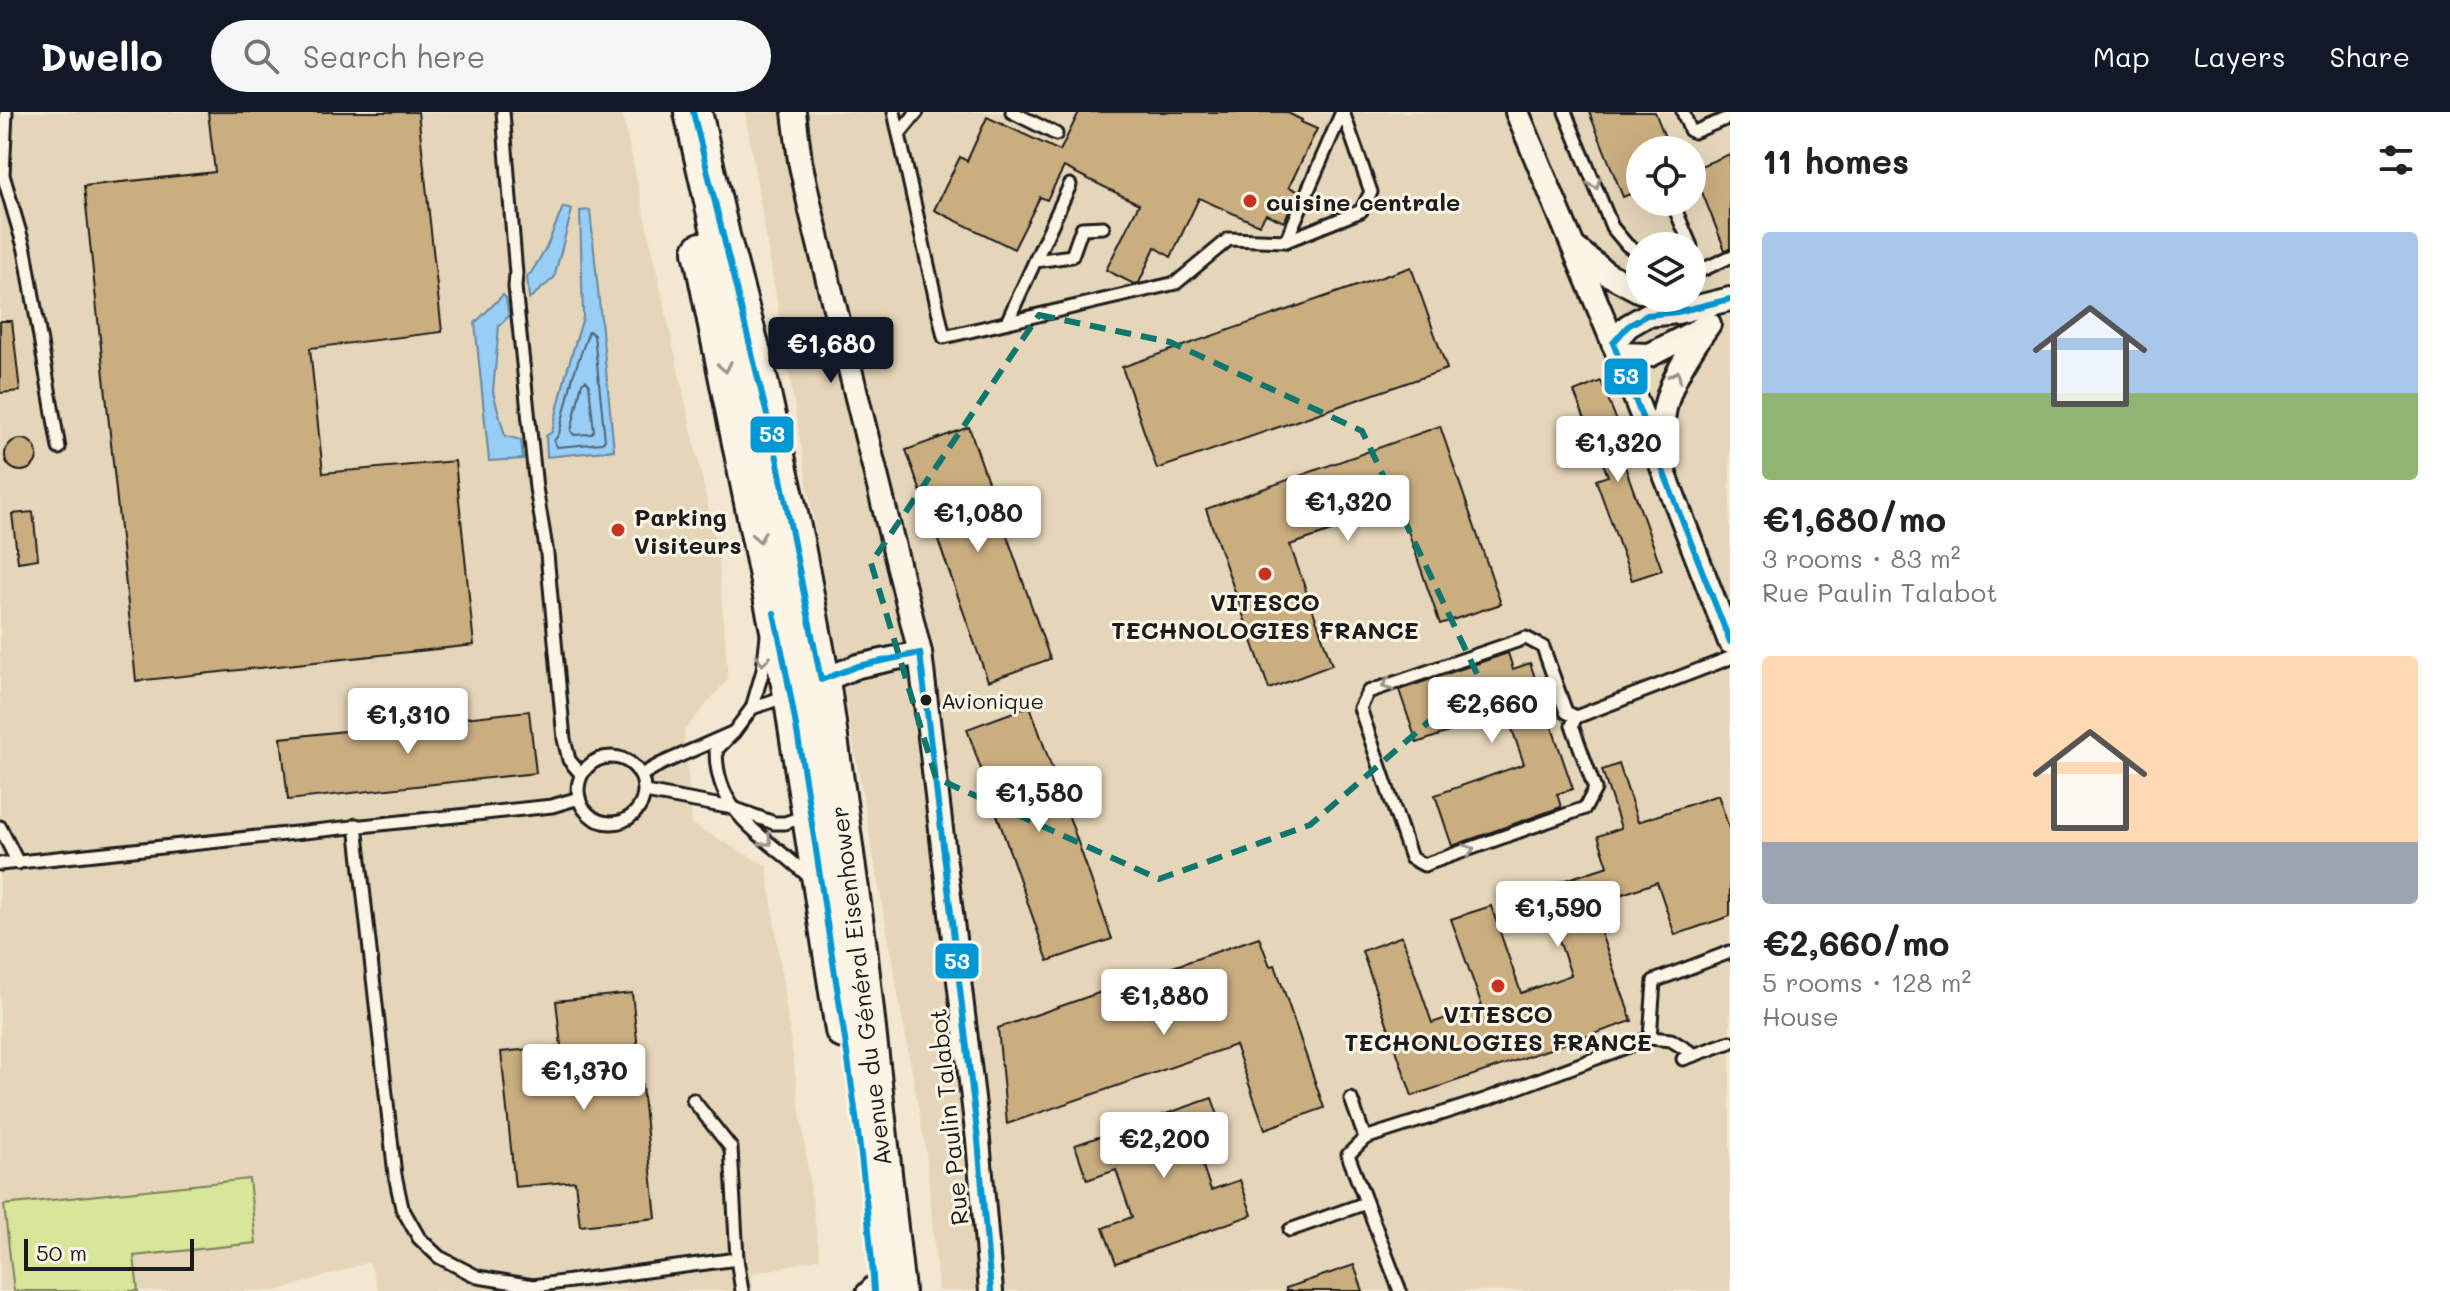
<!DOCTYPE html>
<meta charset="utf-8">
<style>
body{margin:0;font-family:Mali,sans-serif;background:#f6f6f6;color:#222;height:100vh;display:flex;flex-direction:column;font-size:30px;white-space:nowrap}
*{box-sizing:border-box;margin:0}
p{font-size:26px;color:#767676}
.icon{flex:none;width:44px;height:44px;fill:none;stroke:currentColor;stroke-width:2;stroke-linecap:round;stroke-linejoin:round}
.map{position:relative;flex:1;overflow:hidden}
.sheet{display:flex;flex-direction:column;background:#fff;width:720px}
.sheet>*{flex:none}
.controls{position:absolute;left:1626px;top:24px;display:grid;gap:16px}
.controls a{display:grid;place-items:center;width:80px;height:80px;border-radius:50%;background:#fff;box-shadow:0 8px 32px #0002;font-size:40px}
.scale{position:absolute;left:24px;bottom:20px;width:170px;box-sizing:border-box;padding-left:8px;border:4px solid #1c1c1c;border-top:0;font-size:22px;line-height:28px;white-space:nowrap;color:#1c1c1c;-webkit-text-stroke:6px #fcf5e5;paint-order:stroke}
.price{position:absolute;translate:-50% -68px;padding:0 18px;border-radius:8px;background:#fff;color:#222;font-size:26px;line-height:52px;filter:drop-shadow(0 2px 4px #0008)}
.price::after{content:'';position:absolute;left:50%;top:48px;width:24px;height:18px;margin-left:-12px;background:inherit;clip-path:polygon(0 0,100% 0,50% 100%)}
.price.on{background:#111827;color:#fff}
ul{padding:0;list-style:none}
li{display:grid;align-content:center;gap:16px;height:424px;padding:0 32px}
li span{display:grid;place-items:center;height:248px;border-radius:8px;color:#555}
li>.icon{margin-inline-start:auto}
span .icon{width:144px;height:144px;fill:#fffc;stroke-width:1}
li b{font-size:34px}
h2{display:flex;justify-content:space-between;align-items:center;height:96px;padding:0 32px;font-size:34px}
header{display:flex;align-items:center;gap:48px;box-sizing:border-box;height:112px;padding:0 40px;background:#111827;color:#fff}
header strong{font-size:38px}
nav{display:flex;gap:44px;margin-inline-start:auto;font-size:28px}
.search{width:560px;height:72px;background:#f6f6f6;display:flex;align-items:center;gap:20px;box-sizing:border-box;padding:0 28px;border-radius:44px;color:#767676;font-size:30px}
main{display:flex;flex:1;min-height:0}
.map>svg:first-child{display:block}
.built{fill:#e6d6b9;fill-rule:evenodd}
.green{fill:#d8e699;stroke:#7a815a;stroke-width:2}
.water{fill:#98cdf6;stroke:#66869f;stroke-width:2}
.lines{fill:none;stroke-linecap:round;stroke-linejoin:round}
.shore{stroke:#4e6373;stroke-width:2}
.building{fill:#caae80;stroke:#1c1c1c;stroke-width:2}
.service-casing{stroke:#1c1c1c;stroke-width:17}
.minor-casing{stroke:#1c1c1c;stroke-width:28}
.primary-casing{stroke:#1c1c1c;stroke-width:42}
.service{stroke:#fcf5e5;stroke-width:11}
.minor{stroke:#fcf5e5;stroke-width:22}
.primary{stroke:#fcf5e5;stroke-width:36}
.bus-1-casing{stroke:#fcf5e5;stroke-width:12}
.bus-1{stroke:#0098d4;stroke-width:6}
.oneway{stroke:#97938b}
.marked{fill:none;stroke:#0f766e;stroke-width:6;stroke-dasharray:16 10;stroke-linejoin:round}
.poi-dot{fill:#c8321e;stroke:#fcf5e5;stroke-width:3}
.bus-dot{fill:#1c1c1c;stroke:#fcf5e5;stroke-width:3}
.labels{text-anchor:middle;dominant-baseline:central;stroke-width:6;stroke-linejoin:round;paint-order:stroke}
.bus-label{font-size:22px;fill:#1c1c1c;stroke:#fcf5e5;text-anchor:start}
.poi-label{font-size:24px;font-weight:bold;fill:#1c1c1c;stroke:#fcf5e5;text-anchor:start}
.street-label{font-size:24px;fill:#1c1c1c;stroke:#fcf5e5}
.line-badge{stroke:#fcf5e5;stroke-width:3}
.badge-label{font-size:22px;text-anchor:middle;font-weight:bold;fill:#fff}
</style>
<header>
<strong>Dwello</strong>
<div class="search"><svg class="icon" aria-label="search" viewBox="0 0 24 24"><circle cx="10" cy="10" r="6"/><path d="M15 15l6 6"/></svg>Search here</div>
<nav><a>Map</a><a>Layers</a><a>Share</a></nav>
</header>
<main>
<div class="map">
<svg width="1730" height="1179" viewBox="0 0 1730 1179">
<rect width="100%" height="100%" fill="#f2e7d1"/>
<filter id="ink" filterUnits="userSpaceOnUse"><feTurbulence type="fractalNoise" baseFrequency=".0125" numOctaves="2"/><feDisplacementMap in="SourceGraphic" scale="16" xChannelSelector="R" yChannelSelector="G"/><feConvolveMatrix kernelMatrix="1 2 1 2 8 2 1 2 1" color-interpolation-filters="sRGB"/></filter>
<g filter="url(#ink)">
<g class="built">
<path d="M0,0H622L718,439L728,567L684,619L692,712L767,754L820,1146L752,1162L753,1179H379L369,1150L277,1179H0Z"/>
<path d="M745,0H1730V1179H938L926,1039L812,399ZM1640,38H1692V90H1640ZM1640,134H1692V186H1640Z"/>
</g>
<path class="green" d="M249,1067L256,1131L134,1144L138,1179H14L4,1093Z"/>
<g class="water">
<path d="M563,95L572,98L554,166L529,187L527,164L531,161L547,134Z"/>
<path d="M590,98L614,338L547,345L546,324L552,320L566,262L583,205L580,99Z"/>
<path d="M503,183L506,186L509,204L499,214L493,280L505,324L521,328L523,347L489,349L475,211Z"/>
</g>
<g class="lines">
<g class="shore">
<path d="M589,219L594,223L605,328L602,331L557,335L554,329L559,322L573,264Z"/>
<path d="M586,268L589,272L594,319L591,322L574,323L571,319L582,271Z"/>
</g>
</g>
<g class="building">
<path d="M208,0H418L442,220L310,236L323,361L455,349L474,533L136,569L84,74L215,60Z"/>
<path d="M1079,0H1286L1302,8L1301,10L1317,17L1289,75L1298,79L1284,110L1266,102L1259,113L1199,86L1171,145L1155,135L1139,171L1134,172L1106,158L1139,92L1064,55L1047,88L1040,85L1014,137L934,98L960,45L967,49L987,5L1060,39Z"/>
<path d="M1589,0H1655L1670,38H1640V78L1623,85Z"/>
<path d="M1730,42V137L1725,138L1693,57Z"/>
<path d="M1411,155L1447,257L1157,357L1122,255Z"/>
<path d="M0,209H12L20,279L0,281Z"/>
<path d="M1601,269L1626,332L1618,335L1662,458L1632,468L1596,368L1608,364L1574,280Z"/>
<path d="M1440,314L1501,492L1440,512L1400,396L1290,433L1332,553L1269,577L1206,397Z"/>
<path d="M969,315L1050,547L988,569L906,338Z"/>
<circle cx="21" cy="343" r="16"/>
<path d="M33,400L38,447L18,450L12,402Z"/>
<path d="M1508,541L1513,557L1530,551L1573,677L1557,682L1561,695L1452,734L1435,683L1524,652L1506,600L1417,631L1399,578Z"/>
<path d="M1030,594L1112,827L1048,849L967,617Z"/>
<path d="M529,599L536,661L288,688L281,626Z"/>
<path d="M1619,652L1638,710L1718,683L1730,719V804L1675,823L1657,770L1591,793L1632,909L1412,984L1362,839L1402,824L1432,911L1482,894L1451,807L1491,794L1521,881L1571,863L1541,776L1608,754L1598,724L1621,716L1602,658Z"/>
<path d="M1259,825L1270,854L1275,853L1324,996L1265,1017L1235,933L1007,1012L998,916Z"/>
<path d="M632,881L656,1106L580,1114L575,1069L515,1075L501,940L561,934L556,889Z"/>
<path d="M1212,986L1224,1021L1195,1031L1211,1078L1240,1068L1252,1103L1116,1151L1103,1116L1132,1105L1116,1058L1087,1068L1075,1033Z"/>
<path d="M1354,1153L1363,1179H1286V1176Z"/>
</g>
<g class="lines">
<g class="service-casing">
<g id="service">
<path d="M6,0L3,63L25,138L59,336"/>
<path d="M503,0L516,162L515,175L536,376L547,442L564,627L569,648L581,662"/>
<path d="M894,0L944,225L1176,171L1229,127L1286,129L1361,99L1371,80L1343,0"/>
<path d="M1012,0L1056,22"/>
<path d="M1565,0L1612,115L1627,133L1640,142"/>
<path d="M1683,0L1690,18L1694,20L1730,5"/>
<path d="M899,22L917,0"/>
<path d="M1672,90L1691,134"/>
<path d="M1286,129L1342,0"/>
<path d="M1035,149L1072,144L1082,116L1103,115"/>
<path d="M1692,158H1702L1730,145"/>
<path d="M1007,210L1070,73"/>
<path d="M752,596L763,558L767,524"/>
<path d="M1576,605L1572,613L1595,677L1585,696L1424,753L1411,746L1360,596L1368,580L1526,526L1543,535L1566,600L1576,605L1730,546"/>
<path d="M734,620L716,638C716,706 768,724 810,766"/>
<circle cx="611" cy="678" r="33"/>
<path d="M641,663L661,652L734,620L752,596L787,584"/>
<path d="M645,680L733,696L774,711H785L805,704"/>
<path d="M356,713L395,1063L402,1096L419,1126L439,1145L478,1165L533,1174L737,1147L731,1036L693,988"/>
<path d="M0,715L18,751"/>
<path d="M0,752L552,694L579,686"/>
<path d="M1650,926L1654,869L1730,840"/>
<path d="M1683,947L1730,930"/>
<path d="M1351,987L1365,1026L1348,1043L1400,1179"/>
<path d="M1365,1026L1487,987L1650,926L1671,928L1695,943"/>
<path d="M1290,1118L1366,1091"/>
<path d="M737,1147L742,1179"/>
<path d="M863,1179L873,1169"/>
</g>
</g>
<g class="minor-casing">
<g id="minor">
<path d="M794,0L800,49L810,95L920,541L978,1028L991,1179"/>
<path d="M1517,0L1618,242L1730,530"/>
<path d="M1575,136L1606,161L1640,179"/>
<path d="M1613,231L1628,214L1647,203L1677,200L1730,187"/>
<path d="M1618,242L1650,243L1702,216"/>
<path d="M1663,342C1656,290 1680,252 1709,212"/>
<path d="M811,573L858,554L920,541"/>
</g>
</g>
<g class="primary-casing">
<g id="primary">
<path d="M693,0L721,124L757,260L795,429L821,568L858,836L896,1179"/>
<path d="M702,139L792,582L844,918"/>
</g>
</g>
<use href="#service" class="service"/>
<use href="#minor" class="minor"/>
<use href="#primary" class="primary"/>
<g class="bus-1-casing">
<g id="bus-1">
<path d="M693,0L775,336L821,568L858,554L920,541L978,1028L991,1179"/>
<path d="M1730,187L1677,200L1647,203L1628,214L1613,231L1730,530"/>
<path d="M774,501C797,606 812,712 828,818C847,938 866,1058 874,1179"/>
</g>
</g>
<use href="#bus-1" class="bus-1"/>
</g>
<defs><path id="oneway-chevron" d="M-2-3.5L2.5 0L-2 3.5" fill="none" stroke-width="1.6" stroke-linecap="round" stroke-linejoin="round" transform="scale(2)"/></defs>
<g class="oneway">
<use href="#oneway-chevron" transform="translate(1595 72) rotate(68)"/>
<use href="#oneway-chevron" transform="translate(725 255) rotate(79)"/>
<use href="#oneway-chevron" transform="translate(1676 264) rotate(-64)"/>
<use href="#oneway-chevron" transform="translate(759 425) rotate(79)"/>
<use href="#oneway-chevron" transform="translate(763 548) rotate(97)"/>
<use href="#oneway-chevron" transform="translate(1387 573) rotate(161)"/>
<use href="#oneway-chevron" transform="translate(767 729) rotate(40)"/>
<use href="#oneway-chevron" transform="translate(1469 738) rotate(-20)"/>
</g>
</g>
<path class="marked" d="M1039,203L1170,230L1362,319L1479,566L1310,713L1159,767L936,666L871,451Z"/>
<g class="poi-dot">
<circle cx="1250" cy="89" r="8"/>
<circle cx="618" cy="418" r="8"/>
<circle cx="1265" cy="462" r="8"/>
<circle cx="1498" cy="874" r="8"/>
</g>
<circle class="bus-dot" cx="926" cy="588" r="7"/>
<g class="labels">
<g class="bus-label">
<text x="941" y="588">Avionique</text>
</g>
<g class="poi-label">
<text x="1266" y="89">cuisine centrale</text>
<text x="634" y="404">Parking<tspan x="634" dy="28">Visiteurs</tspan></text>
<text x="1265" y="489" text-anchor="middle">VITESCO<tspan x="1265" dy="28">TECHNOLOGIES FRANCE</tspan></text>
<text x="1498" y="901" text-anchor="middle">VITESCO<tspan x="1498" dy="28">TECHONLOGIES FRANCE</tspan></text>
</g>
<g class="street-label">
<text transform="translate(860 874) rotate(-97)">Avenue du Général Eisenhower</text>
<text transform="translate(948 1005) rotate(-96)">Rue Paulin Talabot</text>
</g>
</g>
<g class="line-badge">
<rect x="1603" y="245" width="46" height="39" rx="8" fill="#0098d4"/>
<rect x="749" y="303" width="46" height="39" rx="8" fill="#0098d4"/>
<rect x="934" y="830" width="46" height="38" rx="8" fill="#0098d4"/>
</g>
<g class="badge-label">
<text x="1626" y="272">53</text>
<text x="772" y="330">53</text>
<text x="957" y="857">53</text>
</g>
</svg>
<div class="controls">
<a><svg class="icon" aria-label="locate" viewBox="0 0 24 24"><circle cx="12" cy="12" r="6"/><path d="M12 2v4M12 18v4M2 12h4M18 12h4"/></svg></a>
<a><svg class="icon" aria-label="layers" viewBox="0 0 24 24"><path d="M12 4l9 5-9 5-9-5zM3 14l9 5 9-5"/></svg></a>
</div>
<div class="scale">50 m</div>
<b class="price on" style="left:831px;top:273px">€1,680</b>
<b class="price" style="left:1618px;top:372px">€1,320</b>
<b class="price" style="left:1348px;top:431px">€1,320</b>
<b class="price" style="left:978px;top:442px">€1,080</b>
<b class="price" style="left:1492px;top:633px">€2,660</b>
<b class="price" style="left:408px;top:644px">€1,310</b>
<b class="price" style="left:1039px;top:722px">€1,580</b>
<b class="price" style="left:1558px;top:837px">€1,590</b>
<b class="price" style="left:1164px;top:925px">€1,880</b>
<b class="price" style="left:584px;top:1000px">€1,370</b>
<b class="price" style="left:1164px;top:1068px">€2,200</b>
</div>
<section class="sheet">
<h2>11 homes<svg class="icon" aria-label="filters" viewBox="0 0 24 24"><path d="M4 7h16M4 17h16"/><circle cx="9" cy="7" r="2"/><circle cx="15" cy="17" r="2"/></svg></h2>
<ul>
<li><span style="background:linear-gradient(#a9c7e8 65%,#8fb573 0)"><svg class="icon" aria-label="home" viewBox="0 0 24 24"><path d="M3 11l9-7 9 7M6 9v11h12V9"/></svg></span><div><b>€1,680/mo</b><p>3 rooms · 83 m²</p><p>Rue Paulin Talabot</p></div></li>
<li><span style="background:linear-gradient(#ffd9b3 75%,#9aa5b1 0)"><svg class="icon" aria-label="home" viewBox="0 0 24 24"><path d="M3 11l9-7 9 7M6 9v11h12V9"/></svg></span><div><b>€2,660/mo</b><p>5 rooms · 128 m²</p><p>House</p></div></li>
</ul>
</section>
</main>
